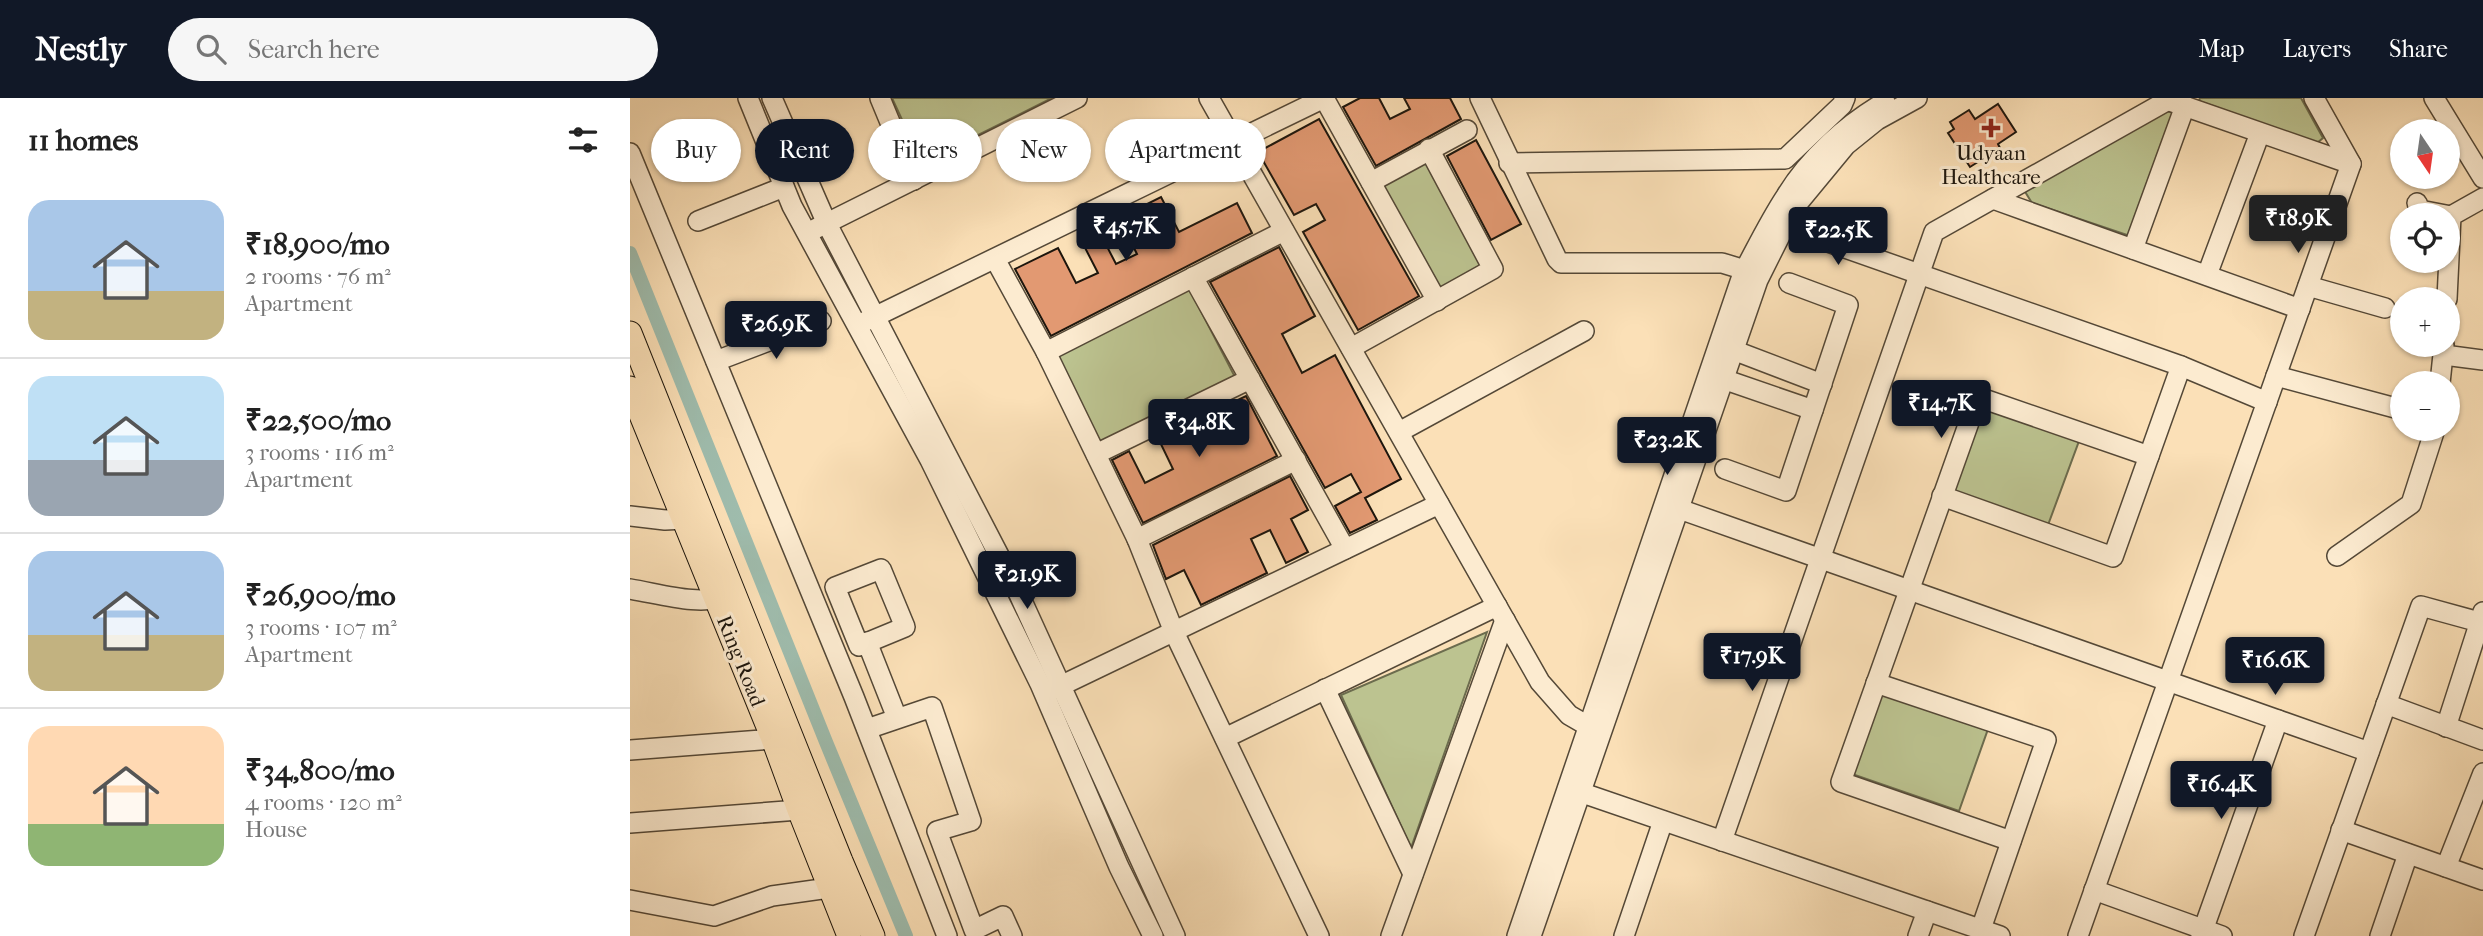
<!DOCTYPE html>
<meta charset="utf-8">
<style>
body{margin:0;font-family:"IM FELL French Canon",serif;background:#f6f6f6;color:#222;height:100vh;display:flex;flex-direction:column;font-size:26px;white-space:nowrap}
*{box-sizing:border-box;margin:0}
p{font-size:23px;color:#767676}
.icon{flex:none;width:38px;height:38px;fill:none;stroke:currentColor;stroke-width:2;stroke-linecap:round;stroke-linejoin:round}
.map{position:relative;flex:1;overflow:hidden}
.panel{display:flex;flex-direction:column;background:#fff;width:630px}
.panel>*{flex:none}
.top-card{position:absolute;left:21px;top:21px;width:665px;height:63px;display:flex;gap:14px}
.needle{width:46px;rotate:167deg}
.buttons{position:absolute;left:1760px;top:21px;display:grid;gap:14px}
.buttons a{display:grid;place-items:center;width:70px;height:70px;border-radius:50%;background:#fff;box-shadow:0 2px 5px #0004;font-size:35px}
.price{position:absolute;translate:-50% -60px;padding:0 16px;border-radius:7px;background:#111827;color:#fff;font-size:23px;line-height:46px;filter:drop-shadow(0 2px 4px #0008)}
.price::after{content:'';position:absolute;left:50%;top:42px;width:21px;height:16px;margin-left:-10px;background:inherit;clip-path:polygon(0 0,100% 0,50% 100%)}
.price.current{background:#222;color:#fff}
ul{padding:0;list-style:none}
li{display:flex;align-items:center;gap:21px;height:175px;padding:0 28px}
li+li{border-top:2px solid #e0e0e0}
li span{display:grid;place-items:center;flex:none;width:196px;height:140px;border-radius:21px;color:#555}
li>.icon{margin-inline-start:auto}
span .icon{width:84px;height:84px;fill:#fffc;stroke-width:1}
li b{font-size:30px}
h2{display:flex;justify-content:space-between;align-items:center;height:84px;padding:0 28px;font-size:30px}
.tag{padding:0 24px;border-radius:32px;background:#fff;box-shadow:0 2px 5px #0004;font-size:24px;line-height:63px}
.tag.current{background:#111827;color:#fff}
header{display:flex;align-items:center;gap:42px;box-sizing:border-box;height:98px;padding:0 35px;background:#111827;color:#fff}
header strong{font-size:33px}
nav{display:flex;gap:38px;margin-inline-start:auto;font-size:24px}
.search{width:490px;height:63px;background:#f6f6f6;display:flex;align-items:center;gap:18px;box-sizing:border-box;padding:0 24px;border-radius:38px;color:#767676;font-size:26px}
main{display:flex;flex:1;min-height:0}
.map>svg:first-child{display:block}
.green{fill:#bcc390;stroke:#6c6c4e;stroke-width:2}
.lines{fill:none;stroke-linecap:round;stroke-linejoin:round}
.canal{stroke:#9fbdae;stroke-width:14}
.building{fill:#e29972;stroke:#1c150c;stroke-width:2}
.minor-casing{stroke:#544837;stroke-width:22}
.major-casing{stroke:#1c150c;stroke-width:25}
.minor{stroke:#fcebd0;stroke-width:19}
.major{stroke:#fbe0b7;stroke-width:23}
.poi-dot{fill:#8f2418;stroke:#fcebd0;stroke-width:2.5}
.labels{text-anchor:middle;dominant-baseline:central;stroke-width:6;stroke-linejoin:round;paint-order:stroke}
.poi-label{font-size:21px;fill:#1c150c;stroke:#fcebd0}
.street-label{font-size:21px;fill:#1c150c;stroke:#fcebd0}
</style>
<header>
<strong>Nestly</strong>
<div class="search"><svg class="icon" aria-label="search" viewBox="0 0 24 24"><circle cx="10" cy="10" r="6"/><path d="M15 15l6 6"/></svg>Search here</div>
<nav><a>Map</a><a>Layers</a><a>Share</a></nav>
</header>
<main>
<section class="panel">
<h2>11 homes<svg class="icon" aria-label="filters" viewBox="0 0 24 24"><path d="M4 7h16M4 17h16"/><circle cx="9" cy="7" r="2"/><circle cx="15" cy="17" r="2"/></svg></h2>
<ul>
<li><span style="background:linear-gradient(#a9c7e8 65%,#c2b280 0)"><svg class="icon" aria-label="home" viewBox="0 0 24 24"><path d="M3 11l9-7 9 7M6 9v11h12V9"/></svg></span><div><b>₹18,900/mo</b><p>2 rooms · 76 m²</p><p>Apartment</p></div></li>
<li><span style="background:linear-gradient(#bfe0f5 60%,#9aa5b1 0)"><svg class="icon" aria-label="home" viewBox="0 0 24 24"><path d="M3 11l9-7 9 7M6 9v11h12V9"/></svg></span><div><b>₹22,500/mo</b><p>3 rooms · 116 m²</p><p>Apartment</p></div></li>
<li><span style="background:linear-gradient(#a9c7e8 60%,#c2b280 0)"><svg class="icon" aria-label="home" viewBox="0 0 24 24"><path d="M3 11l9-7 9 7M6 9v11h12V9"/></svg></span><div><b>₹26,900/mo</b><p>3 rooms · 107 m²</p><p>Apartment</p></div></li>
<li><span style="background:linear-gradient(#ffd9b3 70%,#8fb573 0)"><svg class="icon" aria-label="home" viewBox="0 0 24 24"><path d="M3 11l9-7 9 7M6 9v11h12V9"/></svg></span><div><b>₹34,800/mo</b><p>4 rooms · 120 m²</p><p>House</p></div></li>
</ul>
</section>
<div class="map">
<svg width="1853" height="838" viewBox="0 0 1853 838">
<rect width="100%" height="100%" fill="#fbe0b7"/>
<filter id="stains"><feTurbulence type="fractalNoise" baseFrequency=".00286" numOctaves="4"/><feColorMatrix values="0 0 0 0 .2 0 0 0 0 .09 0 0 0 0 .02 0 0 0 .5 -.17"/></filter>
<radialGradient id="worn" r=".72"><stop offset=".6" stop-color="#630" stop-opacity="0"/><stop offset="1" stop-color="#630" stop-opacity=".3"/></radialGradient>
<g class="green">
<path d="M262,0H422L292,65Z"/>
<path d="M1570,0H1671L1693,40L1687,45L1569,3Z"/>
<path d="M1534,12L1544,15L1500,138L1402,105L1394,92Z"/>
<path d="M796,61L855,169L810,194L750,86Z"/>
<path d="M559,190L605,279L471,346L426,257Z"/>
<path d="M1354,309L1449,343L1418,427L1324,393Z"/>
<path d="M857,534L781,750L711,597Z"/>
<path d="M1251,594L1358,631L1329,713L1222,676Z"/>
</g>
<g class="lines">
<path class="canal" d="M0,155L196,644L276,838"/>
</g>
<g class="building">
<path d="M730,0H749L760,21L780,11L774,0H820L831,21L746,68L713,9Z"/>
<path d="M1368,6L1386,34L1368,46L1370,50L1340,69L1318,35L1324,31L1320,24L1339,12L1345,21Z"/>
<path d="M689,21L789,198L728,232L673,134L695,122L686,106L664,117L628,54Z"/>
<path d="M846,42L891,126L861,142L817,58Z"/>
<path d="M531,99L549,134L607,105L622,135L421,238L385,171L428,150L446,185L468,175L450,140L468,131L486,166L507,156L489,120Z"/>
<path d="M649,149L685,218L652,236L672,275L705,257L771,381L735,400L747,422L720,435L705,408L731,394L721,376L695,390L580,184Z"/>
<path d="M616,298L647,358L513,425L482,362L499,353L515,385L543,371L528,340Z"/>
<path d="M660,378L678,412L661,421L678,454L656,465L640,432L621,441L637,475L571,507L554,472L536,481L523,447Z"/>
</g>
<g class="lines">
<g class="minor-casing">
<g id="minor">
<path d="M118,0L162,108L300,362L410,586L489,769L523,838"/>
<path d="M142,0L197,126L388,494L545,838"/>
<path d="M250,0L284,82"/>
<path d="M579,0L910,584L939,617L958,628"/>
<path d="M850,0L927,161L931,165H1092L1115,172"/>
<path d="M1804,0L1853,80"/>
<path d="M1537,2L1721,66"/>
<path d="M0,55L224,599L317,838"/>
<path d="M879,65L1155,61L1212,7L1215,0"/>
<path d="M741,84L837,32"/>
<path d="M1363,101L1670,211"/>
<path d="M1787,105L1790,112L1821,118"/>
<path d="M68,123L154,89"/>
<path d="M1144,125L1551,268L1637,304"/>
<path d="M185,131L447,0"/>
<path d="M1503,151L1555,8"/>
<path d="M365,161L416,254L507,441L544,534L689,838"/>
<path d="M1577,177L1630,35"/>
<path d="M563,179L715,451"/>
<path d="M1678,188L1755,210"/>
<path d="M1817,201L1821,118L1853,100"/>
<path d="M236,223L694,0L807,203"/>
<path d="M721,250L863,171L799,51"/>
<path d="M1103,252L1192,286"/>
<path d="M416,254L654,133"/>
<path d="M1814,257L1853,262"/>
<path d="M86,263L191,223"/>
<path d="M1646,278L1773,312"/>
<path d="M1093,281L1183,312"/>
<path d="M1810,285L1814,247"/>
<path d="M769,334L954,233"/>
<path d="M466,356L620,281"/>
<path d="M1095,371L1156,393L1218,207L1159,185"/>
<path d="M1312,398L1483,459L1551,268"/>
<path d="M1038,407L1739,654"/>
<path d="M0,418L35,422L55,421"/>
<path d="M507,441L666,362"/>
<path d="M1707,458L1781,406L1805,331"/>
<path d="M251,471L275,529L229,548L205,489Z"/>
<path d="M0,491C31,496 70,509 100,497"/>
<path d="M237,544L267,620"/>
<path d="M1246,585L1416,642L1351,831"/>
<path d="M695,591L783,776"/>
<path d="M422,592L809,406"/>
<path d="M1756,606L1853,642"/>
<path d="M1816,629L1853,514"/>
<path d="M237,631L302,609L341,723L307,733L344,832L373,818L382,838"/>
<path d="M595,640L867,508"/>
<path d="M0,652L143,641"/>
<path d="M938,690L1370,838"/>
<path d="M0,725L169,712"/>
<path d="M1711,732L1853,782"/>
<path d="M1092,743L1304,134L1542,0"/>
<path d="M1381,743L1211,684L1348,299L1519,358"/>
<path d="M1816,769L1853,675"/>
<path d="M1464,792L1592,838"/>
<path d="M0,802L84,818L142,798L199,790"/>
<path d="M761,838L875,522"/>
<path d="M887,838L1113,175C1127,149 1140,122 1156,98C1179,60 1217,26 1255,4"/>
<path d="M901,838L1128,182L1164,110L1216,47L1247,22L1287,0"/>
<path d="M994,838L1033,723"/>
<path d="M1288,838L1297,813"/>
<path d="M1448,838L1721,66L1684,0"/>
<path d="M1571,838L1648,622"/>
<path d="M1674,838L1791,508L1853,525"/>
<path d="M1750,838L1778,756"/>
</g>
</g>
<g class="major-casing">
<g id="major">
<path d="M0,235L211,763L243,838"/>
<path d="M0,290L143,641L169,712L219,838"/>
</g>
</g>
<use href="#minor" class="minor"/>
<use href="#major" class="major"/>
</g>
<path class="poi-dot" d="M1357.5 19.5h7v7h7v7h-7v7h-7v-7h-7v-7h7z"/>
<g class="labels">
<g class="poi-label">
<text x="1361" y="55">Udyaan<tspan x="1361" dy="24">Healthcare</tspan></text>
</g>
<g class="street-label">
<text transform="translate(111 563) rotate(68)">Ring Road</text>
</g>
</g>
<rect width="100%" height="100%" filter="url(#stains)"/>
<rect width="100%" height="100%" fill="url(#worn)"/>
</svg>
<div class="buttons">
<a><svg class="needle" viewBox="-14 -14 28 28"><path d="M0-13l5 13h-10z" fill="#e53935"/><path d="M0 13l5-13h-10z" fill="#767676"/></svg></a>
<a><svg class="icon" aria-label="locate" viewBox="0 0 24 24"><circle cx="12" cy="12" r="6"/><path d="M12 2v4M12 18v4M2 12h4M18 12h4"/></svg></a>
<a>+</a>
<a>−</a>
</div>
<b class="price current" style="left:1668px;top:157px">₹18.9K</b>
<b class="price" style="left:496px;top:165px">₹45.7K</b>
<b class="price" style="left:1208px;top:169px">₹22.5K</b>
<b class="price" style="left:146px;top:263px">₹26.9K</b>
<b class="price" style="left:1311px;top:342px">₹14.7K</b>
<b class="price" style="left:569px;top:361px">₹34.8K</b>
<b class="price" style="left:1037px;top:379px">₹23.2K</b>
<b class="price" style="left:397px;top:513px">₹21.9K</b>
<b class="price" style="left:1122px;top:595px">₹17.9K</b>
<b class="price" style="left:1645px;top:599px">₹16.6K</b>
<b class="price" style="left:1591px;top:723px">₹16.4K</b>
<div class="top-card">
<a class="tag">Buy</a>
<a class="tag current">Rent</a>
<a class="tag">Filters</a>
<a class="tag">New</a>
<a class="tag">Apartment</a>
</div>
</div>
</main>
